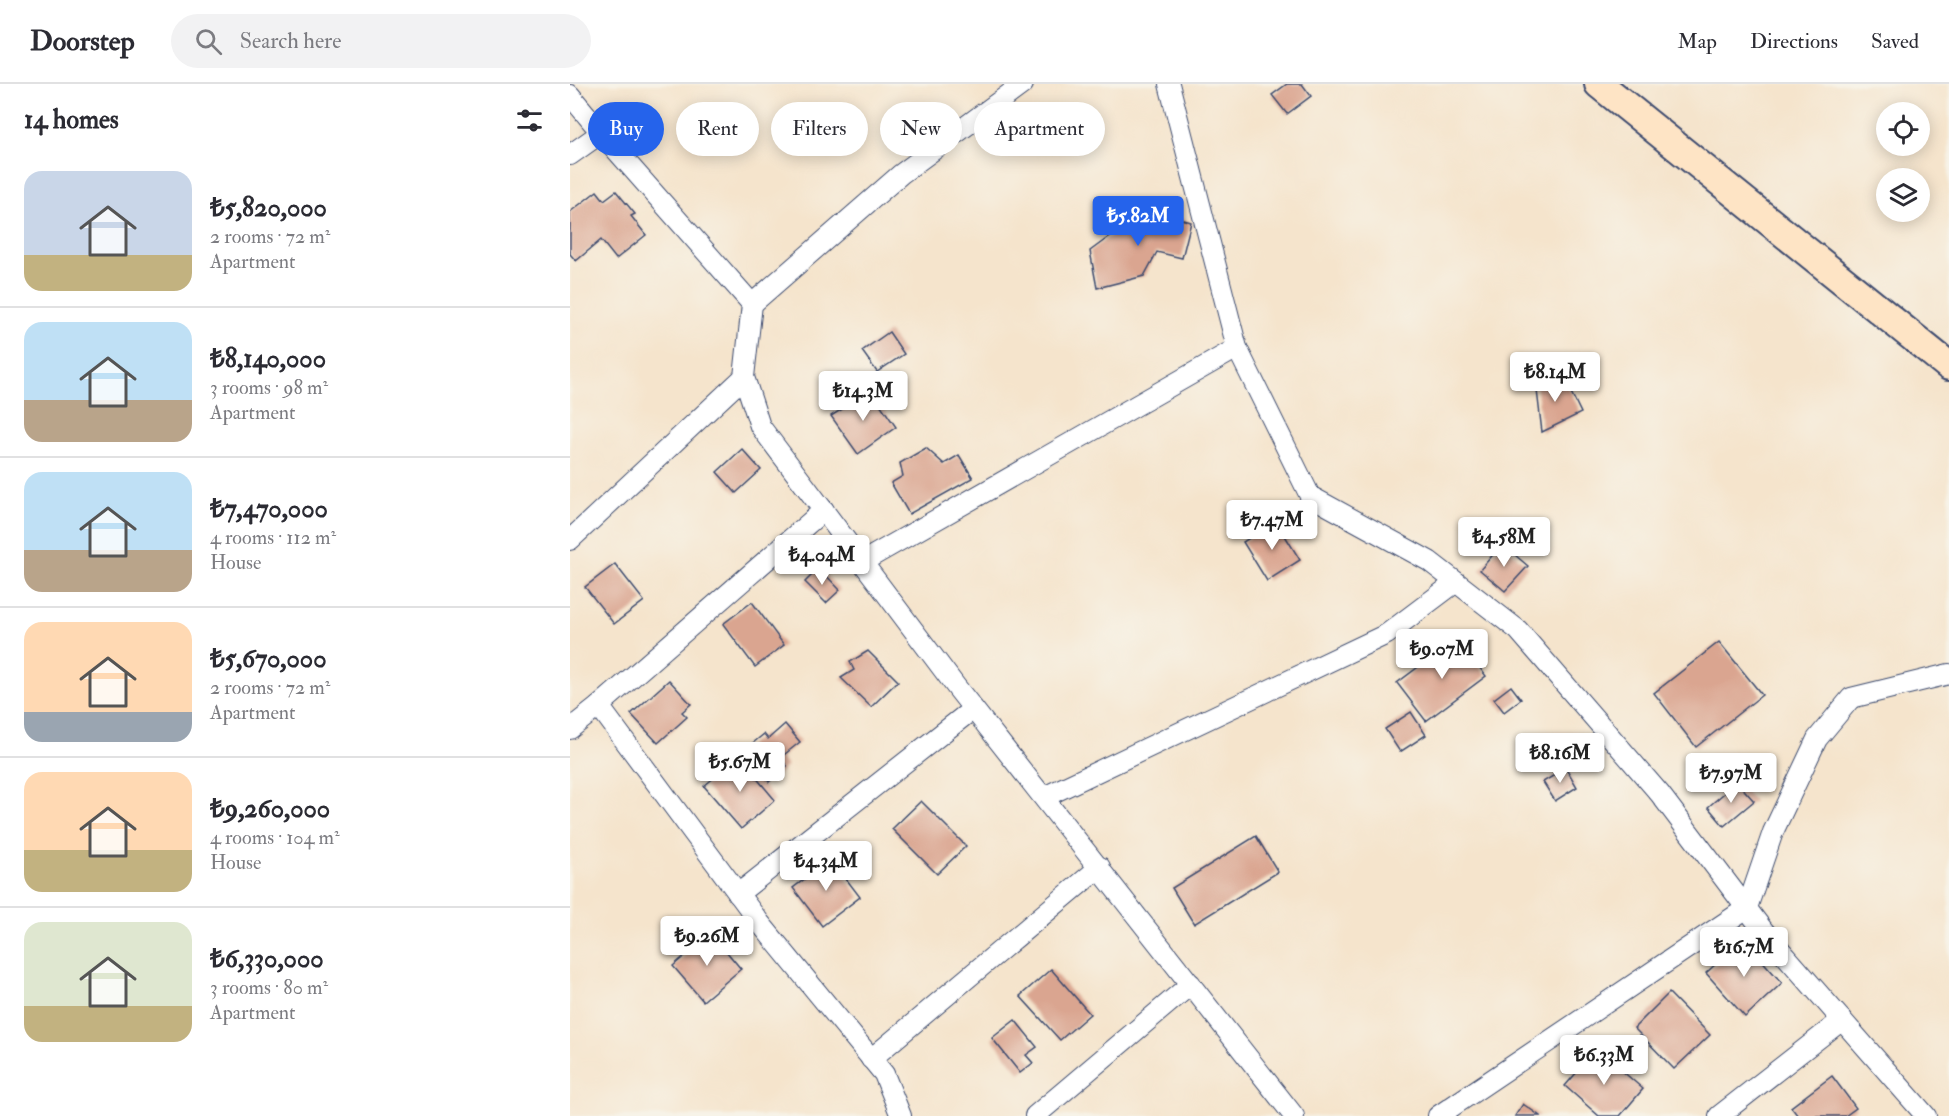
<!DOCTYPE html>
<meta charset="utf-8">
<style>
body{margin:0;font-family:"IM FELL Double Pica",serif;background:#f2f2f3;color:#2b2b33;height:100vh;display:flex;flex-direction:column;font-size:22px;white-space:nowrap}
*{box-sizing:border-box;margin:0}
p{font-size:20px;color:#7c7c81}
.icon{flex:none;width:33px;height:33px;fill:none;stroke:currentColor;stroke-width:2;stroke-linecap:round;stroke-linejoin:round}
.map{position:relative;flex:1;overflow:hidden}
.details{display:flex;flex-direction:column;background:#fff;width:570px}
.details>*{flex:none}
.guide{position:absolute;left:18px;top:18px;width:570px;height:54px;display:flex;gap:12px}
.controls{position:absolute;left:1306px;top:18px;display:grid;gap:12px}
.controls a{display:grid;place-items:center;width:54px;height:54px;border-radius:50%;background:#fff;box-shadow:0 3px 15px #0003;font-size:30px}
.price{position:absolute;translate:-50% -51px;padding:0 14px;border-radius:6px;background:#fff;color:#222;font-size:20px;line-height:39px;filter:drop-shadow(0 2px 3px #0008)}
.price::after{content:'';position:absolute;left:50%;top:36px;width:18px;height:14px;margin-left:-9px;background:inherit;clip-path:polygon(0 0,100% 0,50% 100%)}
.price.selected{background:#2563eb;color:#fff}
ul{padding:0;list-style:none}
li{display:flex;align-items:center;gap:18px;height:150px;padding:0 24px}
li+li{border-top:2px solid #e1e1e2}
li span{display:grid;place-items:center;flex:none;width:168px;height:120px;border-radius:18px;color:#555}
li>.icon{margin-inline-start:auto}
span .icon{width:72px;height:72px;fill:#fffc;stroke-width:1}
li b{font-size:26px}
h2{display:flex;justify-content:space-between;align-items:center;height:72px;padding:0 24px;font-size:26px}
.tag{padding:0 21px;border-radius:27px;background:#fff;box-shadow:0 3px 15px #0003;font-size:21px;line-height:54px}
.tag.selected{background:#2563eb;color:#fff}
header{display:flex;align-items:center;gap:36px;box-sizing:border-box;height:84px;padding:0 30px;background:#fff;border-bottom:2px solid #e1e1e2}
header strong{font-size:28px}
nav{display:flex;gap:33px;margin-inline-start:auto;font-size:21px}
.search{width:420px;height:54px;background:#f2f2f3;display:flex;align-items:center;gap:15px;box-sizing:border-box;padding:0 21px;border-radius:33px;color:#7c7c81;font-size:22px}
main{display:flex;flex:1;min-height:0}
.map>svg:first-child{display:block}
.building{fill:#daa590}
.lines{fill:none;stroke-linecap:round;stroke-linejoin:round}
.street-casing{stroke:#3c4a6e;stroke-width:22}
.secondary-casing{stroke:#3c4a6e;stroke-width:32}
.street{stroke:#fff;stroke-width:20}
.secondary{stroke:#fee4c5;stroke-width:28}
</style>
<header>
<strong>Doorstep</strong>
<div class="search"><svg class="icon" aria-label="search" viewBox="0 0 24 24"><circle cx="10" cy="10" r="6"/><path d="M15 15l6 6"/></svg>Search here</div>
<nav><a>Map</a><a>Directions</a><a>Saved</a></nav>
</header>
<main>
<section class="details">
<h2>14 homes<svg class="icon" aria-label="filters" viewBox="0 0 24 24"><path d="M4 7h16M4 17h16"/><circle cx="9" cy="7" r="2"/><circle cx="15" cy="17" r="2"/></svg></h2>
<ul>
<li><span style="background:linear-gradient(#c9d6e8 70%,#c2b280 0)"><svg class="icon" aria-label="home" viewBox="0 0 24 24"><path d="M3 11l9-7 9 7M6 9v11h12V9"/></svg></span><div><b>₺5,820,000</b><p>2 rooms · 72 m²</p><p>Apartment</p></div></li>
<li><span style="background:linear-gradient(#bfe0f5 65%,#b9a48a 0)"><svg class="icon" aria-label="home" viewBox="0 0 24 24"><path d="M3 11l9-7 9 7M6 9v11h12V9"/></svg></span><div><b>₺8,140,000</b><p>3 rooms · 98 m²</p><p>Apartment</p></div></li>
<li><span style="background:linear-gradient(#bfe0f5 65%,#b9a48a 0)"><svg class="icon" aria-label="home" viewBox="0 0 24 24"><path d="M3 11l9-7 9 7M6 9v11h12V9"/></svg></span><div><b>₺7,470,000</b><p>4 rooms · 112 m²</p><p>House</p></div></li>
<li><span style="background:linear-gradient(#ffd9b3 75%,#9aa5b1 0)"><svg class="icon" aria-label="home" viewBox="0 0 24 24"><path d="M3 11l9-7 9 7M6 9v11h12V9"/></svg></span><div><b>₺5,670,000</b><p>2 rooms · 72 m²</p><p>Apartment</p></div></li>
<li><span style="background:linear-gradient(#ffd9b3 65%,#c2b280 0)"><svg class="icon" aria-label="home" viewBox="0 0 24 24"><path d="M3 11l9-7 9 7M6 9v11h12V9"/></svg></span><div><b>₺9,260,000</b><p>4 rooms · 104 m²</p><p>House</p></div></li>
<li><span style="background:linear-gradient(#dfe7d0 70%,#c2b280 0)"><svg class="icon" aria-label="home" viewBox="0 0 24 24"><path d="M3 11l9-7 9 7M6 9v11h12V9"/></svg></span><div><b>₺6,330,000</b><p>3 rooms · 80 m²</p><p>Apartment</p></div></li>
</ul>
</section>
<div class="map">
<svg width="1379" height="1032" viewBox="0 0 1379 1032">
<rect width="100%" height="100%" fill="#f7f3e8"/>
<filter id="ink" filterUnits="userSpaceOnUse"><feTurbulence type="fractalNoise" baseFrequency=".0167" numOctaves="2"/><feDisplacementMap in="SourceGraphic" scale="12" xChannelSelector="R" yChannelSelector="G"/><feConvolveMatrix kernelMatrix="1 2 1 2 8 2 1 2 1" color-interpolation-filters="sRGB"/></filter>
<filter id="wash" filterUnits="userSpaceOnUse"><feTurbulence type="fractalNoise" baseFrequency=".008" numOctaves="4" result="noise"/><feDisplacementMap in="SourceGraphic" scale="24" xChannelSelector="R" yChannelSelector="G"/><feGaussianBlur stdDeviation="1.35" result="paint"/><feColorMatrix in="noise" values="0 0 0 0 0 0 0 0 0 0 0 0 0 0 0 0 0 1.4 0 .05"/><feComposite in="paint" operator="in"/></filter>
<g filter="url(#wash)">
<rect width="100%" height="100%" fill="#f5e4cc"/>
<g id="blocks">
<g class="building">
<path d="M717,0H732L741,12L717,30L702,11Z"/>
<path d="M27,107L34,116L46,107L65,130L61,132L76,151L46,175L31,156L6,177L0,170V128Z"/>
<path d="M577,125L621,138L612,174L587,168L574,192L527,204L520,167Z"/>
<path d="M319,248L334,270L307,288L292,267Z"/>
<path d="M994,294L1011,329L972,348L966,298Z"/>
<path d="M301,307L326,343L288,370L261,332L274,324L270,318L283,313L288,317Z"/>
<path d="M356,364L374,380L389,371L403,394L339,430L321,399L333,392L330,379Z"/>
<path d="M172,365L191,386L166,409L147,388Z"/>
<path d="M706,437L730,476L697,497L673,458Z"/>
<path d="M932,460L958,482L935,507L910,486Z"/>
<path d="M45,480L74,517L44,540L15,503Z"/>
<path d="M249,484L270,506L256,519L235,498Z"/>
<path d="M182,518L214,561L185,583L153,540Z"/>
<path d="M887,554L916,592L856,637L827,599Z"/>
<path d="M1149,558L1192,611L1126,663L1084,609Z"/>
<path d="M298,567L328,597L301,623L271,594L284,586L280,578Z"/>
<path d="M99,596L121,620L112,628L117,633L88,659L61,630Z"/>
<path d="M941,602L951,615L934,628L924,615Z"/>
<path d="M841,628L856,651L830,668L815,645Z"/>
<path d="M215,640L230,658L210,674L217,682L199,698L173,667L194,650L198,655Z"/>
<path d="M169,673L205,716L171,745L134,702Z"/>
<path d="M996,684L1007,703L985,717L973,698Z"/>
<path d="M1167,698L1184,717L1154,742L1138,723Z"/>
<path d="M351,717L396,762L367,790L322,745Z"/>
<path d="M686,752L708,788L624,840L602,804Z"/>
<path d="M261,775L290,813L252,842L223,804Z"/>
<path d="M141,849L171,885L133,917L103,882Z"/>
<path d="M1173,855L1212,899L1175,933L1136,889Z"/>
<path d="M481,885L520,930L490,956L450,912Z"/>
<path d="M1099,909L1140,951L1104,985L1064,944Z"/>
<path d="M445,936L467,963L456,971L463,979L450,989L422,954Z"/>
<path d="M1027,965L1073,1005L1050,1032H1029L995,1002Z"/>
<path d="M1262,992L1286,1024L1275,1032H1228L1221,1023Z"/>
<path d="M953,1020L970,1032H945Z"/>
</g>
</g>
</g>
<g filter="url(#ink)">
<use href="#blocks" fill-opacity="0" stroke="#3c4a6e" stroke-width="1.5"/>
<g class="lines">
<g class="street-casing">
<g id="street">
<path d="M599,0L667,264L740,412L859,477L948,546L1090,710L1193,846L1356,1032"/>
<path d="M0,11L38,57L182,220L174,293L190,342L387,604L724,1032"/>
<path d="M0,71L31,49"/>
<path d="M182,220L331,90L453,0"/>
<path d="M0,456L174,293"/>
<path d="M292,478L667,264"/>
<path d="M29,622L254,426"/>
<path d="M0,645L29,622L190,839L314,990L331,1032"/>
<path d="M474,713L817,550L886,498"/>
<path d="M168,810L403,625"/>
<path d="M301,975L530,783"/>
<path d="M465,1032L621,900"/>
<path d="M868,1032L1177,824L1203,748L1247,655L1281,614L1379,590"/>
<path d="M1149,1032L1272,936"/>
</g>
</g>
<g class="secondary-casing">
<path id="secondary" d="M1029,0L1379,282"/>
</g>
<use href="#street" class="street"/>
<use href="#secondary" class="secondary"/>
</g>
</g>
</svg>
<div class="controls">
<a><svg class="icon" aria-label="locate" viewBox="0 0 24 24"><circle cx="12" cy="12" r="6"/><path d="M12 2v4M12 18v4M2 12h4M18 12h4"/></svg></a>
<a><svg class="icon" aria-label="layers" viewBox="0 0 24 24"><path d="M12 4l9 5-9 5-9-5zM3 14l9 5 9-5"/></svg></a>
</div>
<b class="price selected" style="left:568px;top:163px">₺5.82M</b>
<b class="price" style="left:985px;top:319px">₺8.14M</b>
<b class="price" style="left:293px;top:338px">₺14.3M</b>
<b class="price" style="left:702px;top:467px">₺7.47M</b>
<b class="price" style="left:934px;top:484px">₺4.58M</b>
<b class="price" style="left:252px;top:502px">₺4.04M</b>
<b class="price" style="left:872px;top:596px">₺9.07M</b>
<b class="price" style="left:990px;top:700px">₺8.16M</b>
<b class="price" style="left:170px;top:709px">₺5.67M</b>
<b class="price" style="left:1161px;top:720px">₺7.97M</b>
<b class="price" style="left:256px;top:808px">₺4.34M</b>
<b class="price" style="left:137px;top:883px">₺9.26M</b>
<b class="price" style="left:1174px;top:894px">₺16.7M</b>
<b class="price" style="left:1034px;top:1002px">₺6.33M</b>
<div class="guide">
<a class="tag selected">Buy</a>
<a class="tag">Rent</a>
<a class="tag">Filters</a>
<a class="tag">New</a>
<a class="tag">Apartment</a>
</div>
</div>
</main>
